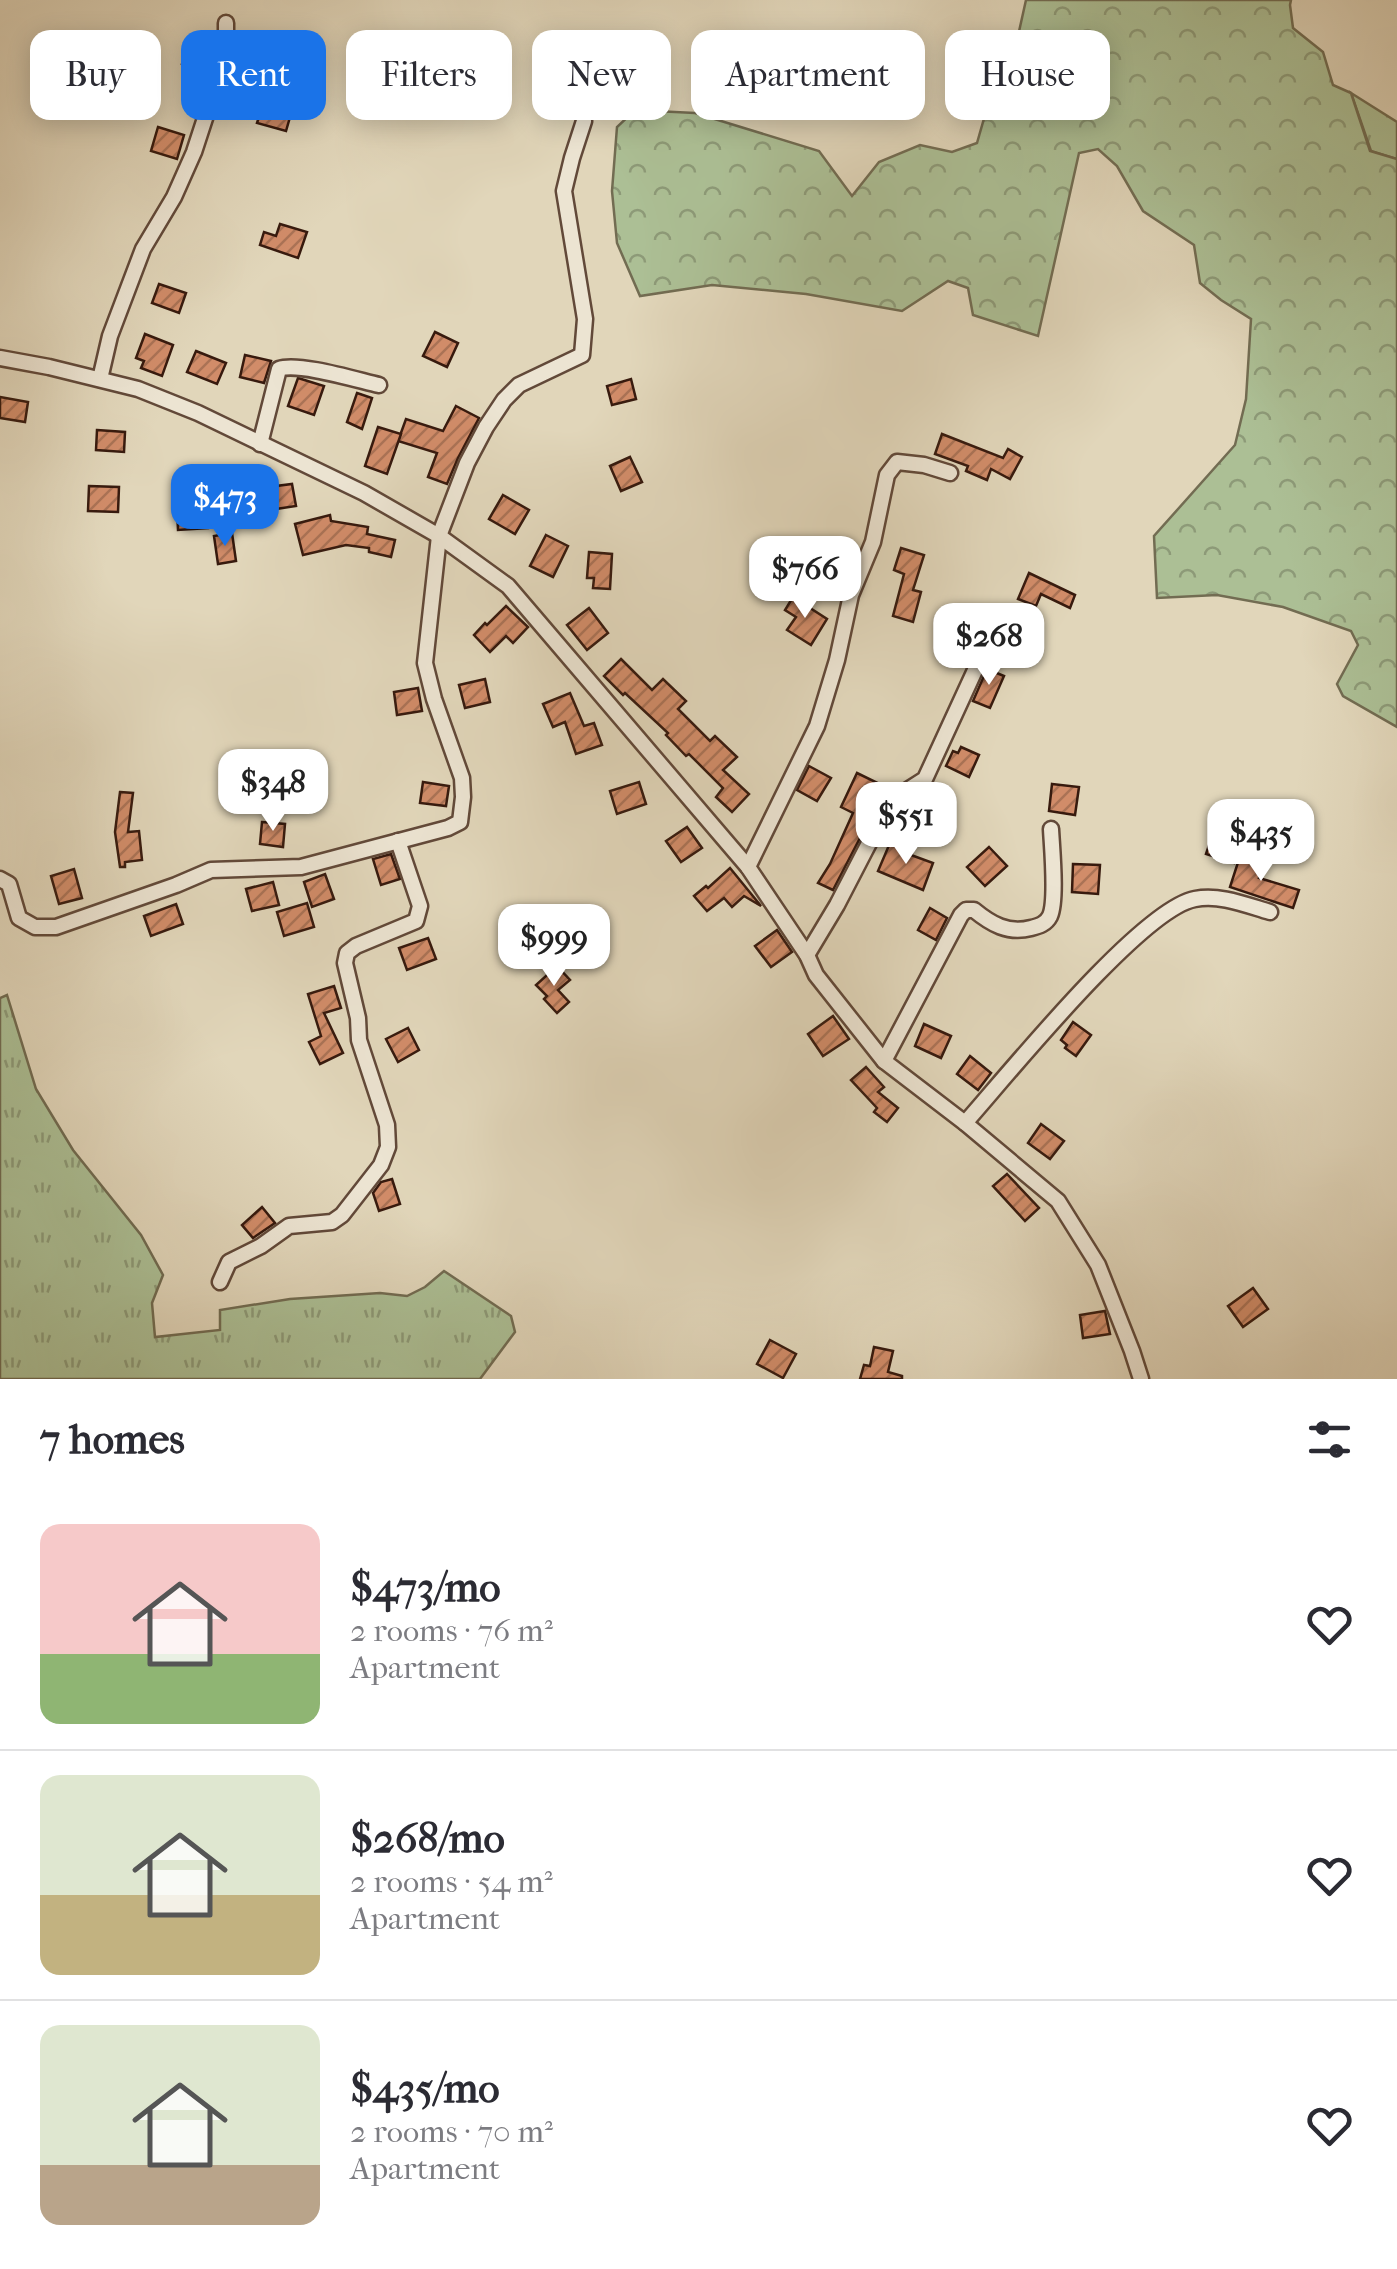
<!DOCTYPE html>
<meta charset="utf-8">
<style>
body{margin:0;font-family:"IM FELL French Canon",serif;background:#f2f2f3;color:#2b2b33;height:100vh;display:flex;flex-direction:column;font-size:38px;white-space:nowrap}
*{box-sizing:border-box;margin:0}
p{font-size:32px;color:#7c7c81}
.icon{flex:none;width:55px;height:55px;fill:none;stroke:currentColor;stroke-width:2;stroke-linecap:round;stroke-linejoin:round}
.map{position:relative;height:1379px;overflow:hidden}
.drawer{display:flex;flex-direction:column;background:#fff;flex:1}
.drawer>*{flex:none}
.hud{position:absolute;left:30px;top:30px;width:1338px;height:90px;display:flex;gap:20px}
.price{position:absolute;translate:-50% -85px;padding:0 22px;border-radius:20px;background:#fff;color:#222;font-size:32px;line-height:65px;filter:drop-shadow(0 2px 5px #0008)}
.price::after{content:'';position:absolute;left:50%;top:60px;width:30px;height:22px;margin-left:-15px;background:inherit;clip-path:polygon(0 0,100% 0,50% 100%)}
.price.on{background:#1a73e8;color:#fff}
ul{padding:0;list-style:none}
li{display:flex;align-items:center;gap:30px;height:250px;padding:0 40px}
li+li{border-top:2px solid #e1e1e2}
li span{display:grid;place-items:center;flex:none;width:280px;height:200px;border-radius:20px;color:#555}
li>.icon{margin-inline-start:auto}
span .icon{width:120px;height:120px;fill:#fffc;stroke-width:1}
li b{font-size:42px}
h2{display:flex;justify-content:space-between;align-items:center;height:120px;padding:0 40px;font-size:42px}
.chip{padding:0 35px;border-radius:20px;background:#fff;box-shadow:0 5px 25px #0003;font-size:35px;line-height:90px}
.chip.on{background:#1a73e8;color:#fff}
.map>svg:first-child{display:block}
.grass{fill:url(#grass-tufts);stroke:#726c52;stroke-width:2.5}
.forest{fill:url(#forest-crowns);stroke:#726c52;stroke-width:2.5}
.building{fill:url(#building-hatch);stroke:#371a0e;stroke-width:2.5}
.lines{fill:none;stroke-linecap:round;stroke-linejoin:round}
.minor-casing{stroke:#624939;stroke-width:19}
.minor{stroke:#ece4d2;stroke-width:14}
</style>
<div class="map">
<svg width="1397" height="1379" viewBox="0 0 1397 1379">
<defs>
<pattern id="grass-tufts" width="24" height="20" patternUnits="userSpaceOnUse" patternTransform="scale(2.5)"><rect width="24" height="20" fill="#acbf95"/><path d="M3 7l-1-3M5 7V3M7 7l1-3M15 17l-1-3M17 17v-4M19 17l1-3" fill="none" stroke="#8d9a78"/></pattern>
<pattern id="forest-crowns" width="20" height="18" patternUnits="userSpaceOnUse" patternTransform="scale(2.5)"><rect width="20" height="18" fill="#acbf95"/><path d="M2 6a3 3 0 1 1 6 0M12 15a3 3 0 1 1 6 0" fill="none" stroke="#8d9a78"/></pattern>
<pattern id="building-hatch" width="6" height="6" patternUnits="userSpaceOnUse" patternTransform="scale(2.5)"><rect width="6" height="6" fill="#d18c69"/><path d="M-1 1l2-2M0 6l6-6M5 7l2-2" fill="none" stroke="#aa7255"/></pattern>
</defs>
<rect width="100%" height="100%" fill="#e1d6ba"/>
<filter id="stains"><feTurbulence type="fractalNoise" baseFrequency=".002" numOctaves="4"/><feColorMatrix values="0 0 0 0 .2 0 0 0 0 .09 0 0 0 0 .02 0 0 0 .5 -.17"/></filter>
<radialGradient id="worn" r=".72"><stop offset=".6" stop-color="#630" stop-opacity="0"/><stop offset="1" stop-color="#630" stop-opacity=".3"/></radialGradient>
<g class="grass">
<path d="M1351,93L1397,122V159L1371,151Z"/>
<path d="M7,995L36,1089L73,1150L141,1235L163,1275L152,1303L155,1337L220,1330V1310L290,1299L380,1293L407,1296L425,1287L444,1271L511,1316L515,1332L480,1379H0V998Z"/>
</g>
<path class="forest" d="M1026,0H1291L1290,5L1293,28L1323,52L1333,85L1351,93L1370,151L1397,159V727L1343,696L1337,684L1358,645L1351,631L1283,607L1217,595L1157,598L1154,536L1235,445L1246,399L1251,319L1221,300L1200,283L1194,245L1143,211L1117,166L1098,149L1079,153L1038,336L973,315L968,288L948,281L902,311L806,294L712,285L640,296L617,243L612,191L617,127L635,110L695,113L819,151L852,196L879,162L920,145L952,152L977,143L995,80L1016,45Z"/>
<g class="building">
<path d="M186,42L211,47L206,69L182,64Z"/>
<path d="M264,102L292,110L286,131L257,123Z"/>
<path d="M158,127L184,135L177,159L151,151Z"/>
<path d="M280,224L307,232L298,258L260,245L264,232L276,236Z"/>
<path d="M159,284L186,293L179,313L152,303Z"/>
<path d="M435,332L458,343L447,367L423,356Z"/>
<path d="M145,334L173,345L162,376L141,368L144,361L136,358Z"/>
<path d="M196,351L226,363L217,384L187,372Z"/>
<path d="M245,355L271,361L264,383L240,377Z"/>
<path d="M298,378L324,386L314,415L288,406Z"/>
<path d="M631,379L636,399L612,405L607,386Z"/>
<path d="M357,393L372,398L362,429L347,422Z"/>
<path d="M0,397L28,402L25,422L0,418Z"/>
<path d="M456,406L479,418L458,458L447,484L428,477L437,453L398,441L406,419L443,431Z"/>
<path d="M378,427L401,434L387,474L365,466Z"/>
<path d="M97,430L125,432L124,452L96,450Z"/>
<path d="M942,434L1003,458L1008,449L1022,457L1010,479L991,469L987,480L966,471L968,466L935,454Z"/>
<path d="M630,457L642,482L621,491L610,466Z"/>
<path d="M268,481V487L292,484L296,506L256,512L252,484Z"/>
<path d="M89,486L119,487L118,512L88,511Z"/>
<path d="M503,495L529,510L515,534L489,519Z"/>
<path d="M207,507L208,528L178,530L177,509Z"/>
<path d="M330,515L331,521L368,527L367,534L395,540L391,557L369,552V548L346,545L303,555L295,524Z"/>
<path d="M232,533L236,561L218,564L214,536Z"/>
<path d="M546,535L568,546L553,577L530,566Z"/>
<path d="M901,548L924,555L913,590L921,592L913,622L893,616L904,574L894,570Z"/>
<path d="M589,552L612,554L610,589L593,588L594,578H587Z"/>
<path d="M1029,573L1075,595L1070,608L1041,594L1036,606L1018,599Z"/>
<path d="M793,597L827,619L811,645L787,630L796,617L785,610Z"/>
<path d="M506,606L528,627L513,643L506,636L490,652L474,635L485,623L487,625Z"/>
<path d="M589,608L608,633L587,650L567,625Z"/>
<path d="M621,659L652,690L663,679L686,701L678,709L710,741L715,736L737,757L723,770L749,794L732,812L716,797L723,788L689,754L686,756L666,735L668,733L625,693L623,695L604,676Z"/>
<path d="M987,669L1004,676L990,708L973,701Z"/>
<path d="M485,679L490,702L465,708L459,685Z"/>
<path d="M418,688L422,711L397,715L394,692Z"/>
<path d="M570,693L584,726L594,723L602,745L576,754L565,722L553,727L543,704Z"/>
<path d="M961,747L979,755L969,777L946,766L953,751L958,753Z"/>
<path d="M809,766L831,778L817,801L797,790Z"/>
<path d="M857,773L888,788L882,802L873,813L833,890L818,883L830,864L853,813L841,807Z"/>
<path d="M423,782L449,786L446,806L420,803Z"/>
<path d="M639,782L646,804L617,814L610,791Z"/>
<path d="M1052,784L1079,787L1075,815L1049,811Z"/>
<path d="M120,792L133,793L128,832L139,831L142,860L125,862V867H120L115,832Z"/>
<path d="M262,822L285,824L283,847L260,844Z"/>
<path d="M687,827L702,848L681,862L666,841Z"/>
<path d="M1215,827L1243,836L1234,863L1206,854Z"/>
<path d="M890,843L912,853L911,855L933,863L923,890L878,871Z"/>
<path d="M989,847L1007,866L985,886L967,867Z"/>
<path d="M391,854L400,879L381,885L373,859Z"/>
<path d="M1240,856L1264,864L1259,878L1299,890L1293,908L1230,887Z"/>
<path d="M1073,864L1100,865L1098,894L1072,892Z"/>
<path d="M730,868L761,906L744,896L732,907L724,898L707,911L694,896L706,886L708,888Z"/>
<path d="M74,869L82,898L59,904L51,876Z"/>
<path d="M325,874L334,899L312,907L304,882Z"/>
<path d="M273,882L279,905L252,911L246,889Z"/>
<path d="M307,903L314,927L284,936L277,912Z"/>
<path d="M176,904L183,924L151,936L144,916Z"/>
<path d="M930,908L947,918L936,940L918,930Z"/>
<path d="M777,930L792,952L771,967L755,946Z"/>
<path d="M428,938L436,959L407,970L399,948Z"/>
<path d="M557,966L570,980L558,990L569,1002L557,1013L544,999L547,996L536,985Z"/>
<path d="M334,986L341,1008L324,1013L343,1053L320,1064L309,1042L321,1036L308,994Z"/>
<path d="M833,1016L849,1039L823,1056L808,1034Z"/>
<path d="M1073,1022L1091,1035L1076,1056L1065,1048L1067,1045L1061,1040Z"/>
<path d="M924,1024L951,1036L941,1058L915,1046Z"/>
<path d="M408,1028L419,1050L398,1062L386,1039Z"/>
<path d="M970,1056L991,1073L978,1090L957,1074Z"/>
<path d="M866,1067L884,1087L878,1092L898,1108L887,1122L874,1112L877,1108L851,1080Z"/>
<path d="M1041,1124L1064,1141L1050,1159L1028,1143Z"/>
<path d="M1007,1174L1039,1208L1025,1221L993,1186Z"/>
<path d="M392,1179L400,1204L379,1211L373,1193L381,1182Z"/>
<path d="M262,1207L275,1223L253,1238L242,1225Z"/>
<path d="M1253,1288L1268,1309L1243,1327L1228,1306Z"/>
<path d="M1105,1311L1110,1334L1083,1338L1080,1315Z"/>
<path d="M770,1340L796,1354L783,1378L757,1364Z"/>
<path d="M874,1347L893,1351L888,1372L902,1376V1379H860L864,1365L870,1366Z"/>
</g>
<g class="lines">
<g class="minor-casing">
<g id="minor">
<path d="M0,358L49,367L138,389L198,413L364,493L439,536L508,586L748,867L807,955L816,975L884,1061L965,1123L1058,1201L1098,1265L1132,1351L1141,1379"/>
<path d="M100,379L110,336L143,249L174,197L194,152L226,54V23"/>
<path d="M260,444L279,369C298,362 357,380 379,385"/>
<path d="M748,867L817,726L837,660L851,595L873,542L887,475L897,462L924,465L950,473"/>
<path d="M0,879L9,884L19,918L35,927H56L176,885L211,870L301,867L448,828L460,822L463,797L462,778L434,699L425,663L439,536L467,463L486,427L504,400L519,385L582,355L585,319L564,191L572,158L584,121"/>
<path d="M807,955L837,905L882,818L903,793L925,779L988,642"/>
<path d="M884,1061L961,915L966,910H974C991,924 1008,934 1031,928C1039,926 1046,924 1050,916C1057,900 1052,849 1051,829"/>
<path d="M965,1123C1006,1077 1141,909 1195,899C1220,894 1246,905 1270,912"/>
<path d="M220,1282L229,1262L261,1246L289,1226L332,1222L342,1215L381,1165L388,1147L387,1125L359,1040L358,1018L345,963L347,953L356,946L416,921L420,906L398,841"/>
</g>
</g>
<use href="#minor" class="minor"/>
</g>
<rect width="100%" height="100%" filter="url(#stains)"/>
<rect width="100%" height="100%" fill="url(#worn)"/>
</svg>
<b class="price on" style="left:225px;top:549px">$473</b>
<b class="price" style="left:805px;top:621px">$766</b>
<b class="price" style="left:989px;top:688px">$268</b>
<b class="price" style="left:273px;top:834px">$348</b>
<b class="price" style="left:906px;top:867px">$551</b>
<b class="price" style="left:1261px;top:884px">$435</b>
<b class="price" style="left:554px;top:989px">$999</b>
<div class="hud">
<a class="chip">Buy</a>
<a class="chip on">Rent</a>
<a class="chip">Filters</a>
<a class="chip">New</a>
<a class="chip">Apartment</a>
<a class="chip">House</a>
</div>
</div>
<section class="drawer">
<h2>7 homes<svg class="icon" aria-label="filters" viewBox="0 0 24 24"><path d="M4 7h16M4 17h16"/><circle cx="9" cy="7" r="2"/><circle cx="15" cy="17" r="2"/></svg></h2>
<ul>
<li><span style="background:linear-gradient(#f6c9c9 65%,#8fb573 0)"><svg class="icon" aria-label="home" viewBox="0 0 24 24"><path d="M3 11l9-7 9 7M6 9v11h12V9"/></svg></span><div><b>$473/mo</b><p>2 rooms · 76 m²</p><p>Apartment</p></div><svg class="icon" aria-label="heart" viewBox="0 0 24 24"><path d="M12 20l-8-8c-3-5 5-10 8-4 3-6 11-1 8 4z"/></svg></li>
<li><span style="background:linear-gradient(#dfe7d0 60%,#c2b280 0)"><svg class="icon" aria-label="home" viewBox="0 0 24 24"><path d="M3 11l9-7 9 7M6 9v11h12V9"/></svg></span><div><b>$268/mo</b><p>2 rooms · 54 m²</p><p>Apartment</p></div><svg class="icon" aria-label="heart" viewBox="0 0 24 24"><path d="M12 20l-8-8c-3-5 5-10 8-4 3-6 11-1 8 4z"/></svg></li>
<li><span style="background:linear-gradient(#dfe7d0 70%,#b9a48a 0)"><svg class="icon" aria-label="home" viewBox="0 0 24 24"><path d="M3 11l9-7 9 7M6 9v11h12V9"/></svg></span><div><b>$435/mo</b><p>2 rooms · 70 m²</p><p>Apartment</p></div><svg class="icon" aria-label="heart" viewBox="0 0 24 24"><path d="M12 20l-8-8c-3-5 5-10 8-4 3-6 11-1 8 4z"/></svg></li>
</ul>
</section>
